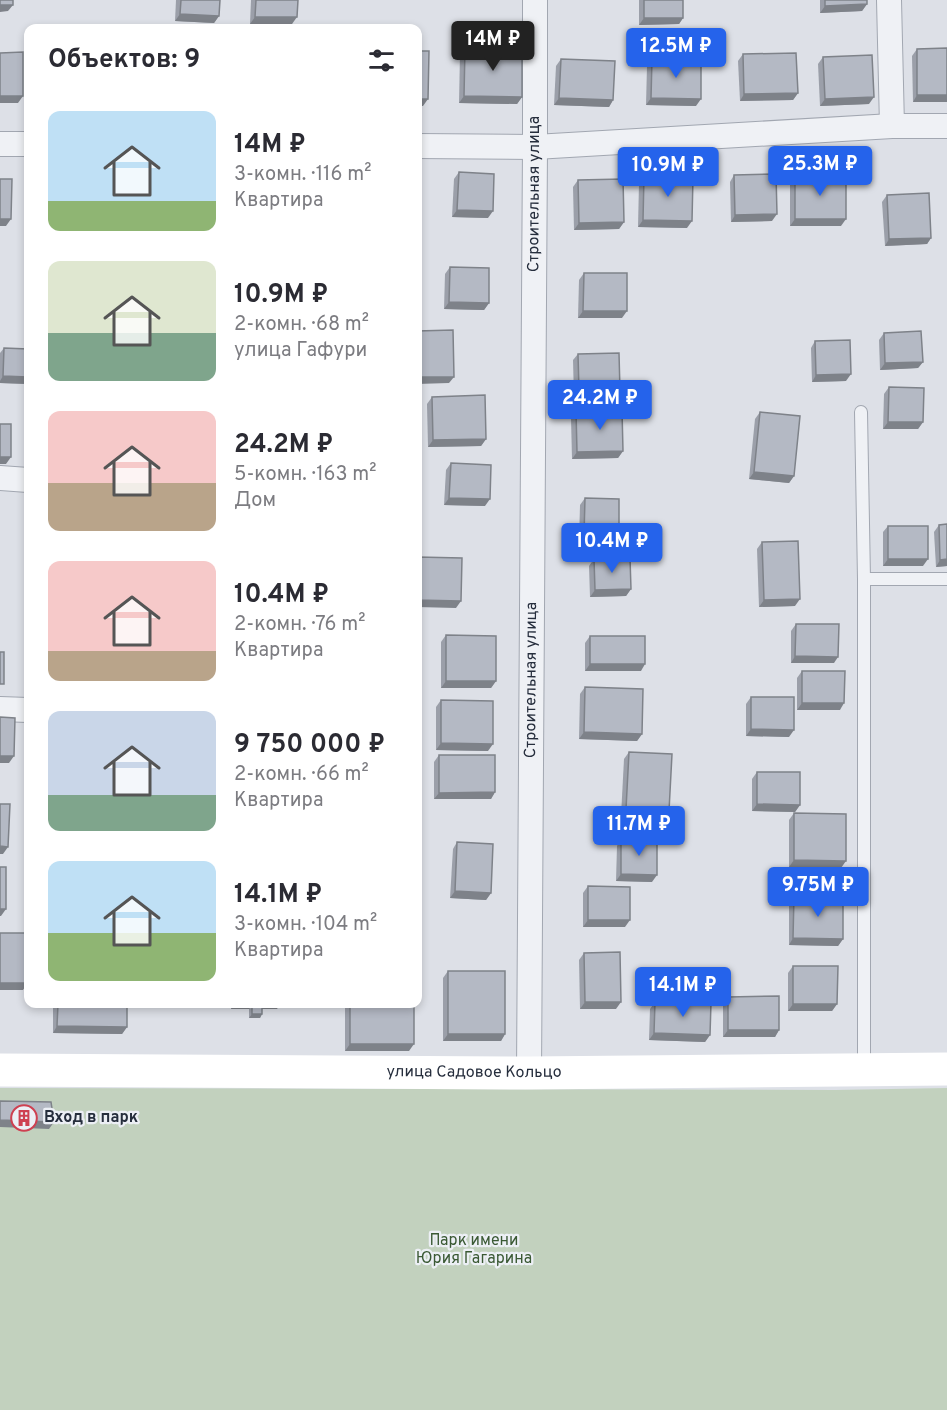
<!DOCTYPE html>
<html lang="ru">
<meta charset="utf-8">
<style>
body{margin:0;font-family:Overpass,sans-serif;background:#f7f7f7;color:#2b2b33;height:100vh;display:flex;flex-direction:column;font-size:22px;white-space:nowrap}
*{box-sizing:border-box;margin:0}
p{font-size:20px;color:#7c7c81}
.icon{flex:none;width:33px;height:33px;fill:none;stroke:currentColor;stroke-width:2;stroke-linecap:round;stroke-linejoin:round}
.map{position:relative;flex:1;overflow:hidden}
.drawer{position:absolute;left:24px;top:24px;width:398px;height:984px;display:flex;flex-direction:column;background:#fff;border-radius:12px;box-shadow:0 3px 9px #0003}
.drawer>*{flex:none}
.price{position:absolute;translate:-50% -51px;padding:0 14px;border-radius:6px;background:#2563eb;color:#fff;font-size:20px;line-height:39px;filter:drop-shadow(0 2px 3px #0008)}
.price::after{content:'';position:absolute;left:50%;top:36px;width:18px;height:14px;margin-left:-9px;background:inherit;clip-path:polygon(0 0,100% 0,50% 100%)}
.price.on{background:#222;color:#fff}
ul{padding:0;list-style:none}
li{display:flex;align-items:center;gap:18px;height:150px;padding:0 24px}
li span{display:grid;place-items:center;flex:none;width:168px;height:120px;border-radius:12px;color:#555}
li>.icon{margin-inline-start:auto}
span .icon{width:72px;height:72px;fill:#fffc;stroke-width:1}
li b{font-size:26px}
h2{display:flex;justify-content:space-between;align-items:center;height:72px;padding:0 24px;font-size:26px}
.map>svg:first-child{display:block}
.green{fill:#c2d1be}
.lines{fill:none;stroke-linecap:round;stroke-linejoin:round}
.lane-casing{stroke:#a2a7b1;stroke-width:14}
.street-casing{stroke:#a2a7b1;stroke-width:26}
.lane{stroke:#eff1f5;stroke-width:12}
.street{stroke:#eff1f5;stroke-width:24}
.secondary{stroke:#fff;stroke-width:33}
.wall{fill:#9b9fa9}
.shaded-wall{fill:#7e8289}
.building{fill:#b4b9c4;stroke:#7e8289;stroke-width:1.5}
.labels{text-anchor:middle;dominant-baseline:central;stroke-width:4.5;stroke-linejoin:round;paint-order:stroke}
.street-label{font-size:16px;fill:#262e3d;stroke:#eceff5}
.poi-label{font-size:16px;font-weight:bold;fill:#262e3d;stroke:#eceff5;text-anchor:start}
.park-label{font-size:16px;fill:#3a5934;stroke:#eceff5}
</style>
<div class="map">
<svg width="947" height="1410" viewBox="0 0 947 1410">
<rect width="100%" height="100%" fill="#dde0e7"/>
<path class="green" d="M0,1088L835,1090L947,1088V1410H0Z"/>
<g class="lines">
<g class="lane-casing">
<g id="lane">
<path d="M861,412L864,579"/>
<path d="M864,1068V579H947"/>
</g>
</g>
<g class="street-casing">
<g id="street">
<path d="M889,0L892,126"/>
<path d="M0,144H28"/>
<path d="M417,146L535,147L892,126H947"/>
<path d="M0,478L28,480"/>
<path d="M0,709L28,710"/>
<path id="s1" d="M529,1073L535,147V0"/>
</g>
</g>
<use href="#lane" class="lane"/>
<use href="#street" class="street"/>
<path class="secondary" id="s2" d="M0,1070L529,1073L947,1069"/>
</g>
<g class="wall">
<path d="M176,0H220L219,16L214,23L175,21Z"/>
<path d="M251,0H298L292,24H250Z"/>
<path d="M639,0H683V18L679,24L639,25Z"/>
<path d="M820,0H867V4L862,11L820,13Z"/>
<path d="M465,48L522,97L517,104L459,103L460,54Z"/>
<path d="M947,48V102H913L912,56L917,49Z"/>
<path d="M743,54L798,93L793,100L740,101L738,61Z"/>
<path d="M823,57L869,104L820,106L818,64Z"/>
<path d="M561,59L613,100L609,107L554,105L556,66Z"/>
<path d="M652,59L696,106L646,105L647,66Z"/>
<path d="M459,172L488,218L452,217L454,179Z"/>
<path d="M734,175L772,221L731,222L730,182Z"/>
<path d="M795,175L841,226H790V182Z"/>
<path d="M644,176L687,228L638,227L639,183Z"/>
<path d="M578,180L624,222L619,229L574,230L573,187Z"/>
<path d="M887,195L931,238L927,244L885,246L882,202Z"/>
<path d="M450,267L489,303L484,310L444,309L445,274Z"/>
<path d="M584,273L622,318H578L579,280Z"/>
<path d="M884,333L923,362L918,368L880,370L879,340Z"/>
<path d="M815,341L846,381L812,382L811,348Z"/>
<path d="M4,348L28,349V384L0,383V353Z"/>
<path d="M578,354L620,391L615,398H574L573,360Z"/>
<path d="M889,387L923,422L918,429H883L884,394Z"/>
<path d="M432,397L486,439L481,446L428,447L427,404Z"/>
<path d="M576,411L623,451L618,458L572,459L571,418Z"/>
<path d="M760,412L794,476L789,483L749,479L755,419Z"/>
<path d="M451,463L485,506L444,505L446,470Z"/>
<path d="M585,498L619,535L614,542H579L580,505Z"/>
<path d="M947,524V566L936,567L934,532L939,525Z"/>
<path d="M888,526L923,566H883V532Z"/>
<path d="M762,542L795,606L759,607L757,549Z"/>
<path d="M594,559L631,589L626,596L590,597L589,566Z"/>
<path d="M796,624L834,663H791V631Z"/>
<path d="M446,635L496,681L491,688H441V642Z"/>
<path d="M590,636L641,671H585V643Z"/>
<path d="M802,671L840,710H797V678Z"/>
<path d="M585,687L642,734L637,741L579,739L580,694Z"/>
<path d="M751,697L789,737L746,736V704Z"/>
<path d="M441,700L488,751L436,750V707Z"/>
<path d="M629,752L669,811L664,818L621,816L624,759Z"/>
<path d="M439,755L495,792L491,799H434V762Z"/>
<path d="M757,772L800,805L795,812L752,811V779Z"/>
<path d="M794,813L841,868L789,867V820Z"/>
<path d="M621,839L652,882L616,881L617,846Z"/>
<path d="M457,842L491,893L486,900L450,898L453,849Z"/>
<path d="M588,886L625,927H583V893Z"/>
<path d="M794,896L843,939L838,946L789,945V903Z"/>
<path d="M584,953L616,1009H580L579,960Z"/>
<path d="M793,966L837,1004L832,1011H788V973Z"/>
<path d="M448,971L505,1034L501,1041H443V978Z"/>
<path d="M728,997L779,1030L775,1037H723V1004Z"/>
<path d="M655,1002L710,1035L705,1042L649,1040L650,1009Z"/>
<path d="M53,1004H127V1027L122,1034L53,1033Z"/>
<path d="M217,1004H279L277,1009H262V1014L260,1018H249V1009H231V1004Z"/>
<path d="M345,1004H414L409,1051H345Z"/>
</g>
<g class="shaded-wall">
<path d="M867,4L862,11L820,13L825,6Z"/>
<path d="M0,5H13L8,11L0,12Z"/>
<path d="M180,14L219,16L214,23L175,21Z"/>
<path d="M255,17H297L292,24H250Z"/>
<path d="M644,18H683L679,24L639,25Z"/>
<path d="M798,93L793,100L740,101L744,94Z"/>
<path d="M917,95H947V102H913Z"/>
<path d="M0,96H23L18,103H0Z"/>
<path d="M464,96L522,97L517,104L459,103Z"/>
<path d="M874,97L869,104L820,106L825,99Z"/>
<path d="M559,98L613,100L609,107L554,105Z"/>
<path d="M651,98L701,99L696,106L646,105Z"/>
<path d="M417,99H428L423,106H417Z"/>
<path d="M457,210L493,211L488,218L452,217Z"/>
<path d="M777,214L772,221L731,222L735,215Z"/>
<path d="M0,219H11L6,226H0Z"/>
<path d="M795,219H846L841,226H790Z"/>
<path d="M643,220L692,221L687,228L638,227Z"/>
<path d="M624,222L619,229L574,230L579,223Z"/>
<path d="M931,238L927,244L885,246L889,239Z"/>
<path d="M449,302L489,303L484,310L444,309Z"/>
<path d="M583,311H627L622,318H578Z"/>
<path d="M923,362L918,368L880,370L885,363Z"/>
<path d="M851,374L846,381L812,382L816,375Z"/>
<path d="M3,376L28,377V384L0,383V381Z"/>
<path d="M417,377H454L449,383L417,384Z"/>
<path d="M579,391H620L615,398H574Z"/>
<path d="M888,422H923L918,429H883Z"/>
<path d="M486,439L481,446L428,447L433,440Z"/>
<path d="M623,451L618,458L572,459L577,452Z"/>
<path d="M0,457H11L6,464H0Z"/>
<path d="M754,472L794,476L789,483L749,479Z"/>
<path d="M449,498L490,499L485,506L444,505Z"/>
<path d="M584,535H619L614,542H579Z"/>
<path d="M888,559H928L923,566H883Z"/>
<path d="M947,559V566L936,567L940,560Z"/>
<path d="M631,589L626,596L590,597L595,590Z"/>
<path d="M800,599L795,606L759,607L764,600Z"/>
<path d="M417,600L461,601L456,608L417,607Z"/>
<path d="M795,656L838,657L834,663H791Z"/>
<path d="M590,664H645L641,671H585Z"/>
<path d="M446,681H496L491,688H441Z"/>
<path d="M802,703H844L840,710H797Z"/>
<path d="M751,729L794,730L789,737L746,736Z"/>
<path d="M584,732L642,734L637,741L579,739Z"/>
<path d="M441,743L493,744L488,751L436,750Z"/>
<path d="M0,756H14L9,763H0Z"/>
<path d="M495,792L491,799H434L439,793Z"/>
<path d="M757,804L800,805L795,812L752,811Z"/>
<path d="M626,809L669,811L664,818L621,816Z"/>
<path d="M0,846L8,847L3,854H0Z"/>
<path d="M794,860L846,861L841,868L789,867Z"/>
<path d="M621,874L657,875L652,882L616,881Z"/>
<path d="M455,891L491,893L486,900L450,898Z"/>
<path d="M0,909H6L1,916H0Z"/>
<path d="M588,920H630L625,927H583Z"/>
<path d="M793,938L843,939L838,946L789,945Z"/>
<path d="M0,983H28L23,990H0Z"/>
<path d="M585,1002H621L616,1009H580Z"/>
<path d="M151,1004H194L192,1006H149Z"/>
<path d="M793,1004H837L832,1011H788Z"/>
<path d="M262,1005H279L277,1009H259Z"/>
<path d="M233,1006H252L249,1009H231Z"/>
<path d="M252,1014H262L260,1018H249Z"/>
<path d="M57,1026L127,1027L122,1034L53,1033Z"/>
<path d="M728,1030H779L775,1037H723Z"/>
<path d="M654,1033L710,1035L705,1042L649,1040Z"/>
<path d="M448,1034H505L501,1041H443Z"/>
<path d="M350,1044H414L409,1051H345Z"/>
<path d="M0,1120L54,1122L49,1129L0,1127Z"/>
</g>
<g class="building">
<rect x="0" y="0" width="13" height="5"/>
<path d="M181,0H220L219,16L180,14Z"/>
<path d="M256,0H298L297,17H255Z"/>
<rect x="644" y="0" width="39" height="18"/>
<path d="M825,0H867V4L825,6Z"/>
<path d="M465,48H522V97L464,96Z"/>
<path d="M947,48V95H917V49Z"/>
<path d="M417,51H429L428,99H417Z"/>
<path d="M23,52V96H0V53Z"/>
<path d="M796,53L798,93L744,94L743,54Z"/>
<path d="M872,55L874,97L825,99L823,57Z"/>
<path d="M561,59L615,61L613,100L559,98Z"/>
<path d="M652,59H701V99L651,98Z"/>
<path d="M459,172L494,174L493,211L457,210Z"/>
<path d="M776,174L777,214L735,215L734,175Z"/>
<rect x="795" y="175" width="51" height="44"/>
<path d="M644,176L693,177L692,221L643,220Z"/>
<path d="M0,179H12L11,219H0Z"/>
<path d="M623,179L624,222L579,223L578,180Z"/>
<path d="M929,193L931,238L889,239L887,195Z"/>
<path d="M450,267L489,268V303L449,302Z"/>
<path d="M584,273H627V311H583Z"/>
<path d="M453,330L454,377H417V331Z"/>
<path d="M921,331L923,362L885,363L884,333Z"/>
<path d="M850,340L851,374L816,375L815,341Z"/>
<path d="M4,348L28,349V377L3,376Z"/>
<path d="M619,353L620,391H579L578,354Z"/>
<path d="M889,387L924,388L923,422H888Z"/>
<path d="M485,395L486,439L433,440L432,397Z"/>
<path d="M622,410L623,451L577,452L576,411Z"/>
<path d="M760,412L800,416L794,476L754,472Z"/>
<rect x="0" y="424" width="11" height="33"/>
<path d="M451,463L491,465L490,499L449,498Z"/>
<path d="M585,498L619,499V535H584Z"/>
<path d="M947,524V559L940,560L939,525Z"/>
<rect x="888" y="526" width="40" height="33"/>
<path d="M798,541L800,599L764,600L762,542Z"/>
<path d="M417,557L462,558L461,601L417,600Z"/>
<path d="M630,558L631,589L595,590L594,559Z"/>
<path d="M796,624H839L838,657L795,656Z"/>
<path d="M446,635L496,636V681H446Z"/>
<rect x="590" y="636" width="55" height="28"/>
<rect x="0" y="652" width="4" height="32"/>
<path d="M802,671H845L844,703H802Z"/>
<path d="M585,687L643,689L642,734L584,732Z"/>
<path d="M751,697H794V730L751,729Z"/>
<path d="M441,700L493,701V744L441,743Z"/>
<path d="M0,717L15,718L14,756H0Z"/>
<path d="M629,752L672,754L669,811L626,809Z"/>
<path d="M439,755H495V792L439,793Z"/>
<path d="M757,772H800V805L757,804Z"/>
<path d="M0,804H10L8,847L0,846Z"/>
<path d="M794,813L846,814V861L794,860Z"/>
<path d="M621,839L657,840V875L621,874Z"/>
<path d="M457,842L493,844L491,893L455,891Z"/>
<rect x="0" y="867" width="6" height="42"/>
<path d="M588,886L630,887V920H588Z"/>
<path d="M794,896L843,897V939L793,938Z"/>
<rect x="0" y="933" width="28" height="50"/>
<path d="M620,952L621,1002H585L584,953Z"/>
<path d="M793,966H838L837,1004H793Z"/>
<rect x="448" y="971" width="57" height="63"/>
<path d="M779,996V1030H728V997Z"/>
<path d="M655,1002L711,1003L710,1035L654,1033Z"/>
<path d="M58,1004H127V1027L57,1026Z"/>
<path d="M233,1004H279V1005H262V1014H252V1006H233Z"/>
<rect x="350" y="1004" width="64" height="40"/>
<path d="M0,1101L51,1102L54,1122L0,1120Z"/>
</g>
<defs>
<g id="building-ring" transform="scale(1.35)"><circle r="9.5" fill="#eceff5" stroke="#ce4051" stroke-width="1.5"/><path d="M-4-6H4V6H1V3H-1V6H-4ZM-2.5-4.3h1.7v1.8h-1.7ZM.8-4.3h1.7v1.8H.8ZM-2.5-1h1.7V.8h-1.7ZM.8-1h1.7V.8H.8Z" fill="#ce4051"/></g>
</defs>
<g fill-rule="evenodd">
<use href="#building-ring" x="24" y="1118"/>
</g>
<g class="labels">
<g class="street-label">
<text stroke="none"><textPath href="#s1" startOffset="879">Строительная улица</textPath></text>
<text stroke="none"><textPath href="#s1" startOffset="393">Строительная улица</textPath></text>
<text stroke="none"><textPath href="#s2" startOffset="474">улица Садовое Кольцо</textPath></text>
</g>
<g class="poi-label">
<text x="44" y="1118">Вход в парк</text>
</g>
<g class="park-label">
<text x="474" y="1241">Парк имени<tspan x="474" dy="18">Юрия Гагарина</tspan></text>
</g>
</g>
</svg>
<b class="price on" style="left:493px;top:72px">14M ₽</b>
<b class="price" style="left:676px;top:79px">12.5M ₽</b>
<b class="price" style="left:820px;top:197px">25.3M ₽</b>
<b class="price" style="left:668px;top:198px">10.9M ₽</b>
<b class="price" style="left:600px;top:431px">24.2M ₽</b>
<b class="price" style="left:612px;top:574px">10.4M ₽</b>
<b class="price" style="left:639px;top:857px">11.7M ₽</b>
<b class="price" style="left:818px;top:918px">9.75M ₽</b>
<b class="price" style="left:683px;top:1018px">14.1M ₽</b>
<section class="drawer">
<h2>Объектов: 9<svg class="icon" aria-label="filters" viewBox="0 0 24 24"><path d="M4 7h16M4 17h16"/><circle cx="9" cy="7" r="2"/><circle cx="15" cy="17" r="2"/></svg></h2>
<ul>
<li><span style="background:linear-gradient(#bfe0f5 75%,#8fb573 0)"><svg class="icon" aria-label="home" viewBox="0 0 24 24"><path d="M3 11l9-7 9 7M6 9v11h12V9"/></svg></span><div><b>14M ₽</b><p>3-комн. · 116 m²</p><p>Квартира</p></div></li>
<li><span style="background:linear-gradient(#dfe7d0 60%,#7fa58c 0)"><svg class="icon" aria-label="home" viewBox="0 0 24 24"><path d="M3 11l9-7 9 7M6 9v11h12V9"/></svg></span><div><b>10.9M ₽</b><p>2-комн. · 68 m²</p><p>улица Гафури</p></div></li>
<li><span style="background:linear-gradient(#f6c9c9 60%,#b9a48a 0)"><svg class="icon" aria-label="home" viewBox="0 0 24 24"><path d="M3 11l9-7 9 7M6 9v11h12V9"/></svg></span><div><b>24.2M ₽</b><p>5-комн. · 163 m²</p><p>Дом</p></div></li>
<li><span style="background:linear-gradient(#f6c9c9 75%,#b9a48a 0)"><svg class="icon" aria-label="home" viewBox="0 0 24 24"><path d="M3 11l9-7 9 7M6 9v11h12V9"/></svg></span><div><b>10.4M ₽</b><p>2-комн. · 76 m²</p><p>Квартира</p></div></li>
<li><span style="background:linear-gradient(#c9d6e8 70%,#7fa58c 0)"><svg class="icon" aria-label="home" viewBox="0 0 24 24"><path d="M3 11l9-7 9 7M6 9v11h12V9"/></svg></span><div><b>9 750 000 ₽</b><p>2-комн. · 66 m²</p><p>Квартира</p></div></li>
<li><span style="background:linear-gradient(#bfe0f5 60%,#8fb573 0)"><svg class="icon" aria-label="home" viewBox="0 0 24 24"><path d="M3 11l9-7 9 7M6 9v11h12V9"/></svg></span><div><b>14.1M ₽</b><p>3-комн. · 104 m²</p><p>Квартира</p></div></li>
</ul>
</section>
</div>
